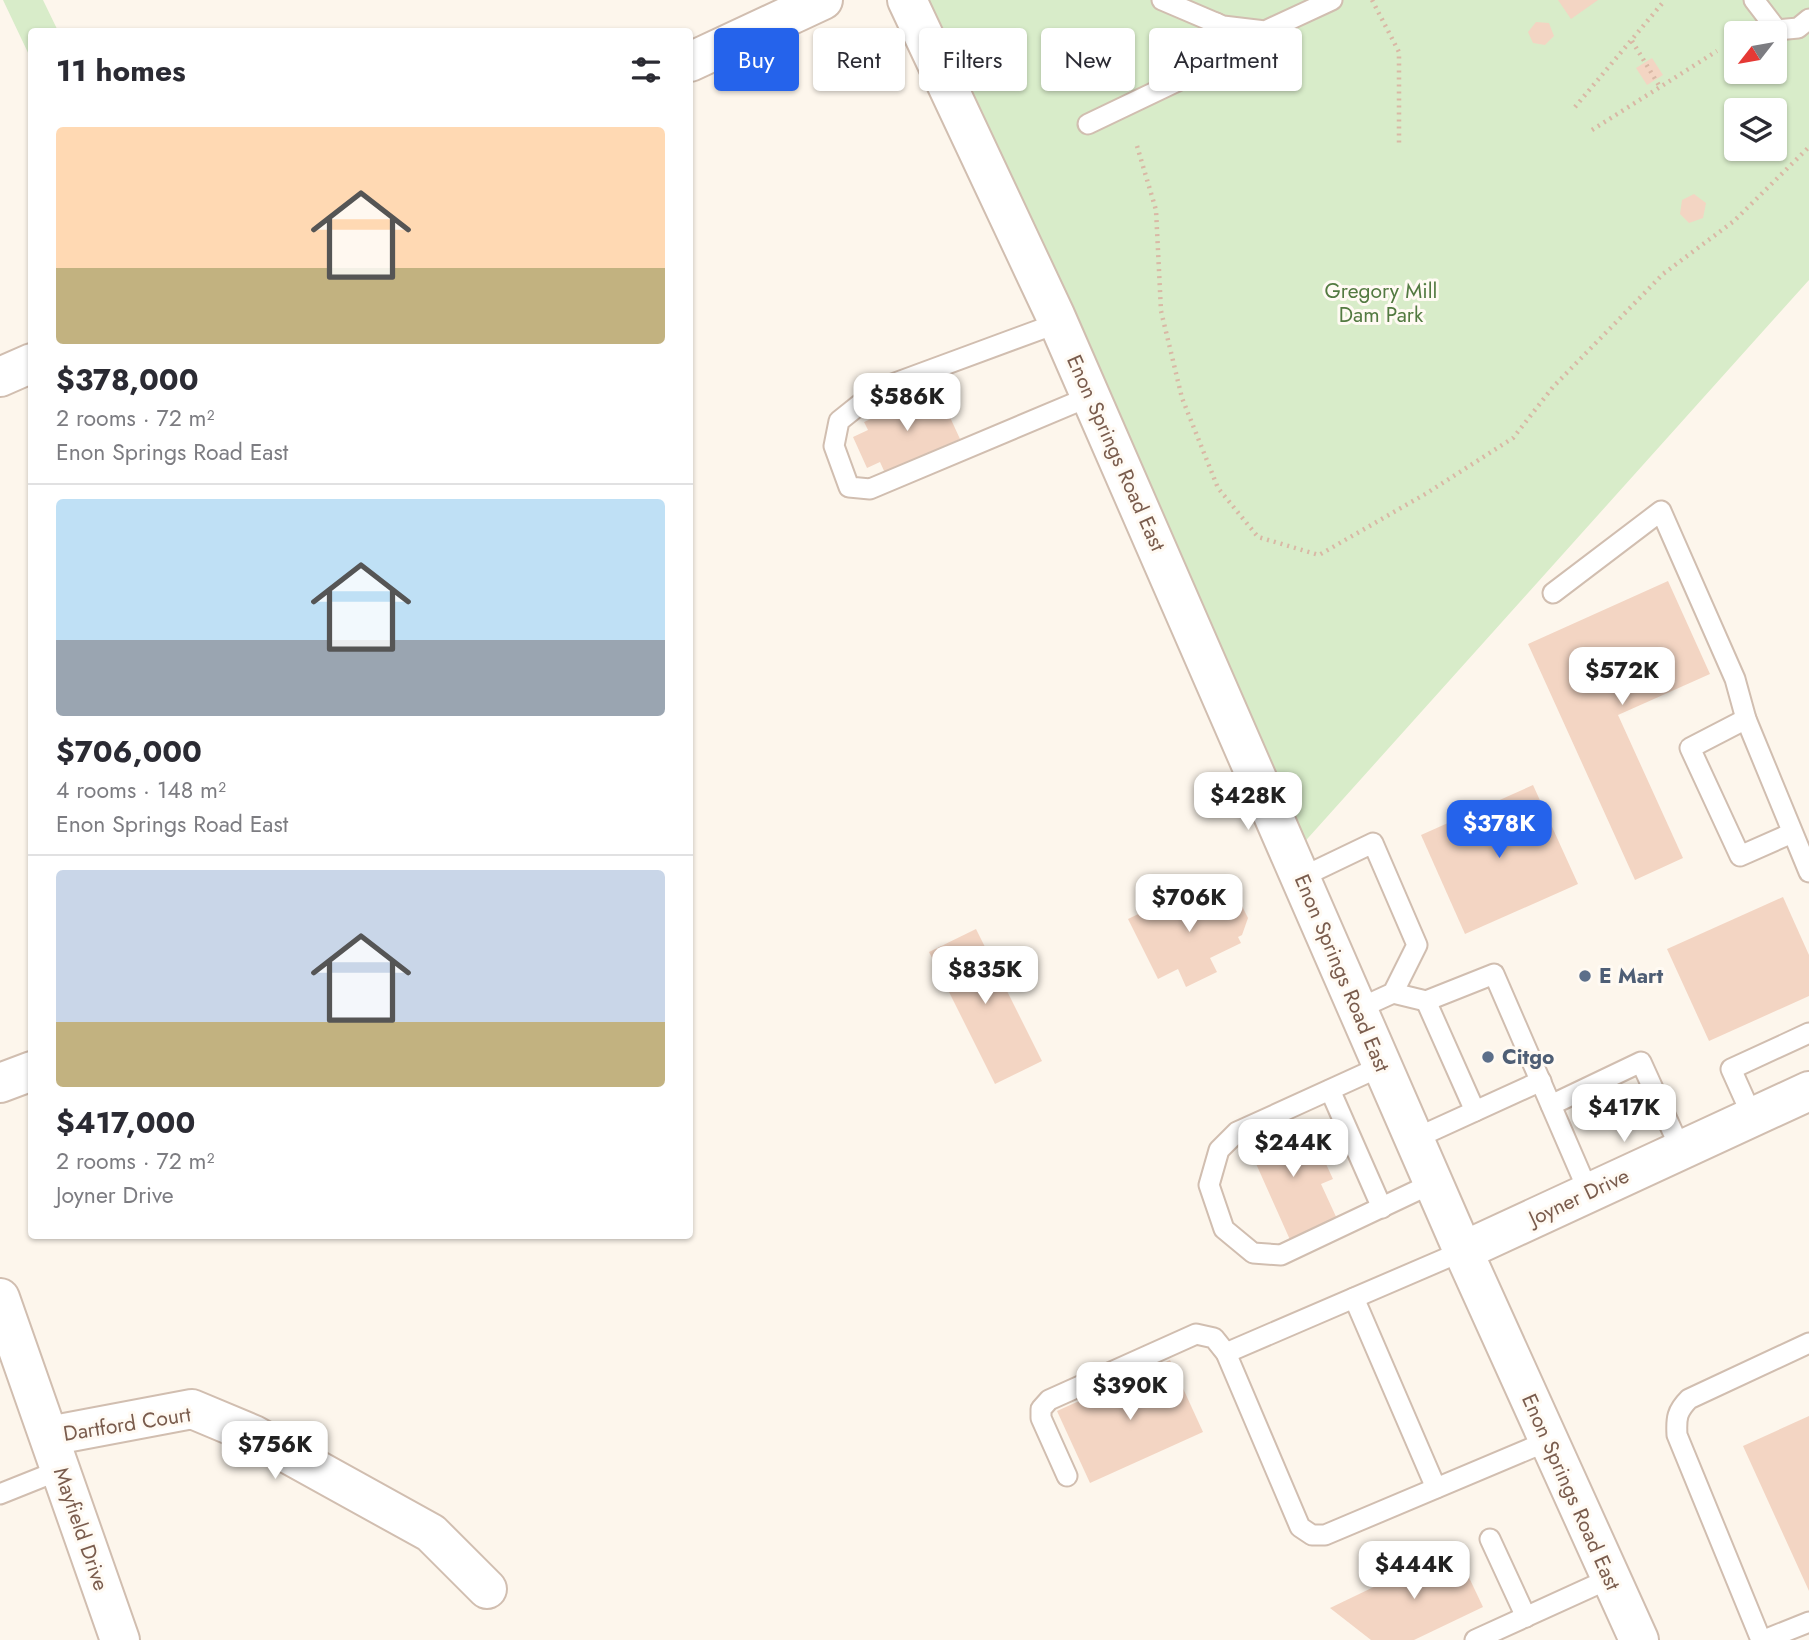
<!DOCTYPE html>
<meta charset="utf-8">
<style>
body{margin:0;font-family:Jost,sans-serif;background:#f7f7f7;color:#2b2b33;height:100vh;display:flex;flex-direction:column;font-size:26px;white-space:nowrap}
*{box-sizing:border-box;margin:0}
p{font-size:23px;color:#7c7c81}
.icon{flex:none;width:38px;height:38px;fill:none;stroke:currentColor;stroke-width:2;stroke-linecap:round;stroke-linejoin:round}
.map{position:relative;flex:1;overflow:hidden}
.panel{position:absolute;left:28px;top:28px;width:665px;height:1211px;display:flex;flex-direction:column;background:#fff;border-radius:7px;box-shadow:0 2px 5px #0004}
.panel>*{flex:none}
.guide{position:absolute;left:714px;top:28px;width:665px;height:63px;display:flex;gap:14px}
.needle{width:46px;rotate:239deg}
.controls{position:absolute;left:1724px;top:21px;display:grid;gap:14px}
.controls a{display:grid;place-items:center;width:63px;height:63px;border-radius:7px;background:#fff;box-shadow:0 2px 5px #0004;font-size:35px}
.price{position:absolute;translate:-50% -60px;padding:0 16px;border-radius:14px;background:#fff;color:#222;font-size:23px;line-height:46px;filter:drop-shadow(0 2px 4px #0008)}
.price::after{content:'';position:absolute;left:50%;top:42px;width:21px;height:16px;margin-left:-10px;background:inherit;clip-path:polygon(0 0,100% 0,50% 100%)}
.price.current{background:#2563eb;color:#fff}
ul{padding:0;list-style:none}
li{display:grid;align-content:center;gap:14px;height:371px;padding:0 28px}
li+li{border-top:2px solid #e1e1e2}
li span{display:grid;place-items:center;height:217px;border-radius:7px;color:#555}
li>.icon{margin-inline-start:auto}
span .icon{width:126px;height:126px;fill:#fffc;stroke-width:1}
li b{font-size:30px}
h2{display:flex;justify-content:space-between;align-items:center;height:84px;padding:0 28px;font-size:30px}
.chip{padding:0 24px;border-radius:7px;background:#fff;box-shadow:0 2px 5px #0004;font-size:24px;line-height:63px}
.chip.current{background:#2563eb;color:#fff}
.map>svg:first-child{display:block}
.green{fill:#d8ecc9;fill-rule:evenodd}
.building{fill:#f3d5c3}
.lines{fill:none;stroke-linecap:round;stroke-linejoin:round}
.service-casing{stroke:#d1beb0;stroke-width:23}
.minor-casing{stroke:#d1beb0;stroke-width:42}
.tertiary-casing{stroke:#d1beb0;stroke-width:42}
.path{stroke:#d9b8a5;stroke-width:4.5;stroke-dasharray:2 5;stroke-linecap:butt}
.service{stroke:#fff;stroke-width:19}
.minor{stroke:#fff;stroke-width:38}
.tertiary{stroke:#fff;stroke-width:38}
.service-dot{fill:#5c6f8a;stroke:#fffaf3;stroke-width:2.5}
.labels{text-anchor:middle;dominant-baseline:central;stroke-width:6;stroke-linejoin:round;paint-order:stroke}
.park-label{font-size:21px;fill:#537a41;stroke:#fffaf3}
.street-label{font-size:21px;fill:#7a5c4d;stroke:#fffaf3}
.service-label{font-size:21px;font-weight:bold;fill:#4e5e75;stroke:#fffaf3;text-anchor:start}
</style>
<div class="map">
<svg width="1809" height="1640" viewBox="0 0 1809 1640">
<rect width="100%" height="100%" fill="#fdf6ec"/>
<g class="green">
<path d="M3,0H43L58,31L32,32L31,59Z"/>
<path d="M907,0H1809V280L1291,857ZM1736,33H1774V72H1736ZM1736,110H1774V149H1736Z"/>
</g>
<g class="building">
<path d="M1558,0H1598L1571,19Z"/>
<path d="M1536,22L1549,23L1554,36L1545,45L1533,43L1528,32Z"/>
<path d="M1652,58L1663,75L1647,85L1636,68Z"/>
<path d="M1694,194L1706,203L1703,218L1689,223L1680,214L1682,200Z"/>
<path d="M937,389L960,439L885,473L880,462L867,468L853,437L868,430L864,422Z"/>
<path d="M1668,581L1710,674L1618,715L1683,858L1635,880L1528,644Z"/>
<path d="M1533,785L1578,884L1465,934L1421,835Z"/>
<path d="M1216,890L1219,898L1223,895L1240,902L1248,918L1242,935L1238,937L1241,943L1210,958L1217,972L1186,987L1178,969L1158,979L1128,919L1182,893L1187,904Z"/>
<path d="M1783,897L1809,955V996L1709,1041L1667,949Z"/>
<path d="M976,929L1042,1061L995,1084L929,952Z"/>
<path d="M1292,1119L1309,1156L1320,1151L1333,1179L1321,1184L1338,1221L1291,1242L1245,1139Z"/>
<path d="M1170,1360L1203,1432L1090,1483L1057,1411Z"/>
<path d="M1809,1416V1591L1743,1446Z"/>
<path d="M1455,1548L1483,1607L1414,1640H1371L1330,1608Z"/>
</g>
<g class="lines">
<g class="service-casing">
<g id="service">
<path d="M1162,0L1223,26L1265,31L1332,0"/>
<path d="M1754,0L1777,30L1798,28L1809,19"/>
<path d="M1088,124L1180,80L1198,64L1216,23"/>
<path d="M1058,323L879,389L839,421L834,446L849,487L870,489L1091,396"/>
<path d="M1553,593L1661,511L1735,679L1746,719L1809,872"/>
<path d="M1746,719L1690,748L1740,856L1792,833"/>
<path d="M1300,878L1373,843L1417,945L1393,993L1358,1009"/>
<path d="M1393,993L1426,1001L1494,974L1589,1193"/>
<path d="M1426,1001L1475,1111"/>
<path d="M1382,1066L1237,1132L1219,1150L1209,1185L1224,1229L1253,1253L1281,1255L1433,1183"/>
<path d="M1330,1090L1382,1208"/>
<path d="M1551,1105L1641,1062L1681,1150"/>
<path d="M1753,1118L1731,1069L1809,1033"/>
<path d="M1414,1139L1541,1081"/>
<path d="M1354,1298L1436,1488"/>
<path d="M1226,1353L1463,1251"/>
<path d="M1067,1476L1041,1418V1409L1049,1400L1196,1334L1214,1338L1226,1353L1300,1527L1312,1535H1325L1548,1441"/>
<path d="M0,1494L60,1470"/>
<path d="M1490,1539L1526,1617"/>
<path d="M1475,1640L1611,1578"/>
<path d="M1761,1640L1677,1435C1676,1418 1677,1411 1689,1399L1809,1343"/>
<path d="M1764,1640L1809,1622"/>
</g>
</g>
<g class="minor-casing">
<g id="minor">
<path d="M690,62L823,0"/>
<path d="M0,377L32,363"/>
<path d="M0,1083L32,1071"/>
<path d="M1463,1251L1809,1091"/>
<path d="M0,1298L120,1640"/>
<path d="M49,1436L192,1409L254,1435L431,1533L487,1589"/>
</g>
</g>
<g class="tertiary-casing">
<path id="tertiary" d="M907,0L1055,315L1463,1251L1639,1640"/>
</g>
<g class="path">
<path d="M1372,0L1399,52V144"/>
<path d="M1632,41L1660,87"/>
<path d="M1575,107L1665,0"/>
<path d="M1592,130L1717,51"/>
<path d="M1137,146L1156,210L1161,311L1182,398L1218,488L1258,537L1319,555L1427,493L1513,438L1553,387L1663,274L1734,221L1809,147"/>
</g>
<use href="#service" class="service"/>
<use href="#minor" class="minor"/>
<use href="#tertiary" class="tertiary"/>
</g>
<g class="service-dot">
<circle cx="1585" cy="976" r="7"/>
<circle cx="1488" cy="1057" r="7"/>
</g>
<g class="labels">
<g class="park-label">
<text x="1381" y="291">Gregory Mill<tspan x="1381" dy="24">Dam Park</tspan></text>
</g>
<g class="street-label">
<text transform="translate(1116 453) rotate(66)">Enon Springs Road East</text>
<text transform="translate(1342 973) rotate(67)">Enon Springs Road East</text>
<text transform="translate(1579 1197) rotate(-25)">Joyner Drive</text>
<text transform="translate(127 1424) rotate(-9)">Dartford Court</text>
<text transform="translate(1571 1492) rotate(66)">Enon Springs Road East</text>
<text transform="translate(81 1529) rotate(71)">Mayfield Drive</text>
</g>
<g class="service-label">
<text x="1599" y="976">E Mart</text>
<text x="1502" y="1057">Citgo</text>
</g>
</g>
</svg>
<div class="controls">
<a><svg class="needle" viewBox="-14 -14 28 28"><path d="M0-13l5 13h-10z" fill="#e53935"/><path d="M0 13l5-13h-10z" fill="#7c7c81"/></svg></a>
<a><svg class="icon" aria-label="layers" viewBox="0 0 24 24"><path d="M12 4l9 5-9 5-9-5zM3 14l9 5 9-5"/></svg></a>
</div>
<b class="price" style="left:907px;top:433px">$586K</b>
<b class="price" style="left:1622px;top:707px">$572K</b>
<b class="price" style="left:1248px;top:832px">$428K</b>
<b class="price current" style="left:1499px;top:860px">$378K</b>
<b class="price" style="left:1189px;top:934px">$706K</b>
<b class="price" style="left:985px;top:1006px">$835K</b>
<b class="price" style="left:1624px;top:1144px">$417K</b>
<b class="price" style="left:1293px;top:1179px">$244K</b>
<b class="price" style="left:1130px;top:1422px">$390K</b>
<b class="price" style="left:275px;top:1481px">$756K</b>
<b class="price" style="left:1414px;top:1601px">$444K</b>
<div class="guide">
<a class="chip current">Buy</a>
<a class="chip">Rent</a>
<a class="chip">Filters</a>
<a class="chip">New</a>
<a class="chip">Apartment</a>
</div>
<section class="panel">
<h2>11 homes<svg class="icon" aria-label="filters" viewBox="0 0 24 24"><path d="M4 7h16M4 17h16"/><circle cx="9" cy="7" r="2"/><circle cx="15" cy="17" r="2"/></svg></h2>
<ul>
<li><span style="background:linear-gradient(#ffd9b3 65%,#c2b280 0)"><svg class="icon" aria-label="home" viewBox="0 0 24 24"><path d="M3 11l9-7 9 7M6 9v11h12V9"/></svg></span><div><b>$378,000</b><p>2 rooms · 72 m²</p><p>Enon Springs Road East</p></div></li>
<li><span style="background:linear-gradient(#bfe0f5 65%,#9aa5b1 0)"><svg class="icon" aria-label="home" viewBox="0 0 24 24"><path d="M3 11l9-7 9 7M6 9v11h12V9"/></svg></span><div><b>$706,000</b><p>4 rooms · 148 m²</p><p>Enon Springs Road East</p></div></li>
<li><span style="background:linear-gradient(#c9d6e8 70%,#c2b280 0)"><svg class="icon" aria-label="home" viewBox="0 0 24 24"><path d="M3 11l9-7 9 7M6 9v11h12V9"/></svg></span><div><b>$417,000</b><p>2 rooms · 72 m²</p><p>Joyner Drive</p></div></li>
</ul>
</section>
</div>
